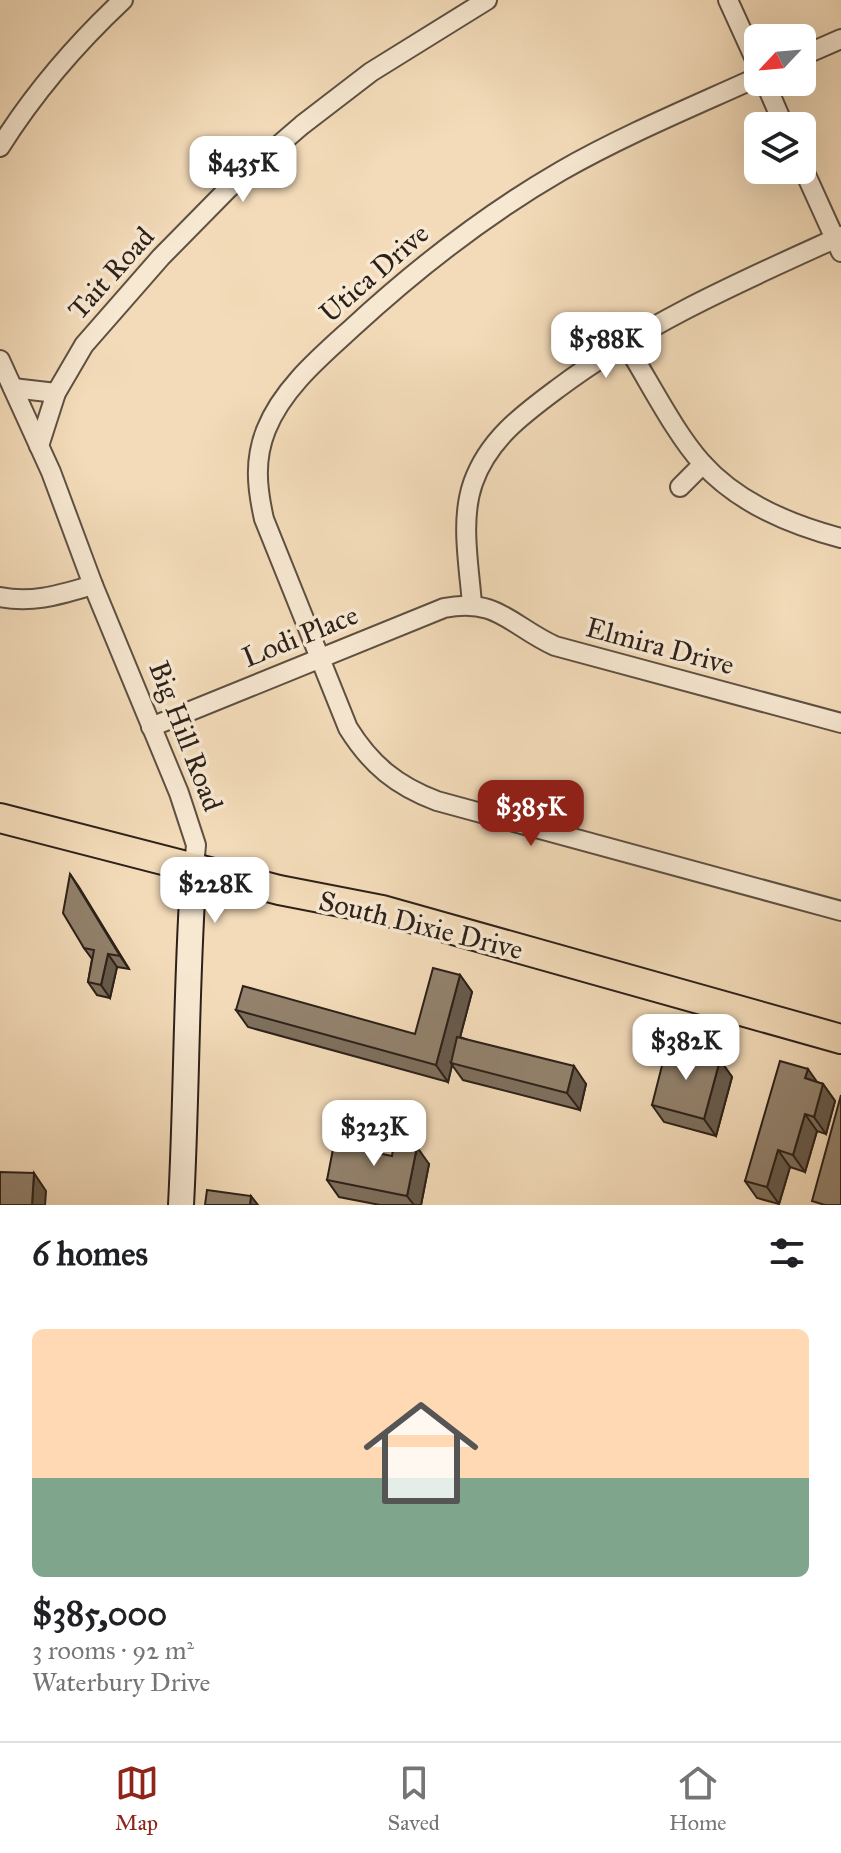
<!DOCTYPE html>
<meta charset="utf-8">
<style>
body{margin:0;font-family:"IM FELL Great Primer",serif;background:#f6f6f6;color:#202124;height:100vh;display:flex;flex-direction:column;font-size:30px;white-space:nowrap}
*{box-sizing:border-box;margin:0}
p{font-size:26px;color:#757577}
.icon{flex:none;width:44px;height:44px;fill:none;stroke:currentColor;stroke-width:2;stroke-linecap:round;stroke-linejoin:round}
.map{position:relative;height:1205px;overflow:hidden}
.details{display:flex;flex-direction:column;background:#fff;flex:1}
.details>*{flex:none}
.needle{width:52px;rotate:244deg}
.fabs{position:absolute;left:744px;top:24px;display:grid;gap:16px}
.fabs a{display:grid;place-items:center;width:72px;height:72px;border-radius:12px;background:#fff;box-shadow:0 8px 32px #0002;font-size:40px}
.price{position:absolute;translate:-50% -68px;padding:0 18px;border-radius:16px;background:#fff;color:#222;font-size:26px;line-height:52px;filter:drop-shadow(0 2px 4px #0008)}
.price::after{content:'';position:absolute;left:50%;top:48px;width:24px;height:18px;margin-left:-12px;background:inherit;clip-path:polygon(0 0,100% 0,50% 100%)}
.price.selected{background:#8f2418;color:#fff}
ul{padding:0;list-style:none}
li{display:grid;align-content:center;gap:16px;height:424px;padding:0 32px}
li+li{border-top:2px solid #e0e0e0}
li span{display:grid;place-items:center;height:248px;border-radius:12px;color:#555}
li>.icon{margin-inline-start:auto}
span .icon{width:144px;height:144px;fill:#fffc;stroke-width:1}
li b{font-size:34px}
h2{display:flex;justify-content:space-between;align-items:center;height:96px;padding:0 32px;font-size:34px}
.tabs{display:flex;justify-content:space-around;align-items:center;height:112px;border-top:2px solid #e0e0e0;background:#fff;font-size:22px;color:#757577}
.tabs a{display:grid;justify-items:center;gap:4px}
.tabs .selected{color:#8f2418}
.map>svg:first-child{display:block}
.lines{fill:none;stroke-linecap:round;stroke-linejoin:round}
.street-casing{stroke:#5e5042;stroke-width:22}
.secondary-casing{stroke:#2c211a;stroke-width:28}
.primary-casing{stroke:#2c211a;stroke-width:32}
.street{stroke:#f7e8d2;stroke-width:18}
.secondary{stroke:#f7e8d2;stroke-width:24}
.primary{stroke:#f3dbb9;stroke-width:28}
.wall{fill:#7e705e;stroke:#2c211a;stroke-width:2}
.shaded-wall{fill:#675b4c;stroke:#2c211a;stroke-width:2}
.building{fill:#93826d;stroke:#2c211a;stroke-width:2}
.labels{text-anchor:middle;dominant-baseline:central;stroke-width:7;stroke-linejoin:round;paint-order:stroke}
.street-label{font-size:28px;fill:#2c211a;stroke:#f7e8d2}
</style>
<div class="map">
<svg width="841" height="1205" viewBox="0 0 841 1205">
<rect width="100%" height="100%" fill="#f3dbb9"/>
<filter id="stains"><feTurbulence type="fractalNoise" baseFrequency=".0025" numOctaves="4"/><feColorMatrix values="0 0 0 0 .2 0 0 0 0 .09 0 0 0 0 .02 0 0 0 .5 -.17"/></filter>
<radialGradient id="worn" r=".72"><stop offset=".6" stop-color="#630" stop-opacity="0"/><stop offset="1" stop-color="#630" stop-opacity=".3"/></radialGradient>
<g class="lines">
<g class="street-casing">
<g id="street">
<path d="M728,0L758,66"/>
<path d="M802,56L841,39"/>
<path d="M758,77C692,107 624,135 561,171C485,215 416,269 352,328C320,357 282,389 266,430C254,460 257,488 264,519L348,728C371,765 397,786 437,801L841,911"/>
<path d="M765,82L784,126"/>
<path d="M0,147C34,93 76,44 123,0"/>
<path d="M802,166L841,252"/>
<path d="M625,343C648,379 674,432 702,463C737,502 791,525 841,538"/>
<path d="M0,360L51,472L93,585L179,793L196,845L194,867"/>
<path d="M13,388L56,393"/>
<path d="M39,446L56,393L84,345L161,257L228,189L302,125L371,72L487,0"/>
<path d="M680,487L703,464"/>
<path d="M0,597C33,604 62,594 93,585"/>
<path d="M472,604C469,565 460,520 473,483C488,440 522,415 557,389C645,323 742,281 841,236"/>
<path d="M151,727L444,608C497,597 511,626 555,646L841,723"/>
</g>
</g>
<g class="secondary-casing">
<path id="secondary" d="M181,1205C187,1092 186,980 194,867"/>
</g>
<g class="primary-casing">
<path id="primary" d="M0,818L279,890L382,910L841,1039"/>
</g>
<use href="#street" class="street"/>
<use href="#secondary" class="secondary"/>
<use href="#primary" class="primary"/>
</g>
<g class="wall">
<path d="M70,874L129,969L117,967L110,998L97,995L88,982L92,959L84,948Z"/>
<path d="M460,975L472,992L460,1037L586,1084L580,1110L463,1080L452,1065L448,1082L248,1027L236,1010L415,1034Z"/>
<path d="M720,1060L732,1077L716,1136L664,1122L652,1105Z"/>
<path d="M817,1082L823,1084L835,1101L826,1134L817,1131L805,1172L790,1167L779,1204L757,1198L745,1181Z"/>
<path d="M392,1156L429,1164L421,1205H380L339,1197L327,1180Z"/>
</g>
<g class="shaded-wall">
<path d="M70,874L79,887L129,969L120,956Z"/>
<path d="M108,954L117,967L110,998L101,985Z"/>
<path d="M460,975L472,992L453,1064L451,1063L452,1065L448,1082L436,1065Z"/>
<path d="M720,1060L732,1077L716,1136L704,1119Z"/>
<path d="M574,1066L586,1084L580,1110L567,1093Z"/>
<path d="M808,1069L820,1086L805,1078Z"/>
<path d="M823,1084L835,1101L826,1134L814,1117Z"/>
<path d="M805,1114L817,1131L805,1172L793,1155Z"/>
<path d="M417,1147L429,1164L421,1205H414L407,1196Z"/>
<path d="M778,1150L790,1167L779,1204L767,1187Z"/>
<path d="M34,1173L46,1191L45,1205H32Z"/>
<path d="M251,1196L258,1205H250Z"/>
</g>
<g class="building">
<path d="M70,874L120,956L108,954L101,985L88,982L94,950L84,948L63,913Z"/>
<path d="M433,968L460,975L436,1065L236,1010L243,986L415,1034Z"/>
<path d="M457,1037L574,1066L567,1093L451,1063Z"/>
<path d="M667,1046L720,1060L704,1119L652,1105Z"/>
<path d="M780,1061L808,1069L805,1078L823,1084L814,1117L805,1114L793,1155L778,1150L767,1187L745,1181Z"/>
<path d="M841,1095V1205H825L812,1201Z"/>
<path d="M394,1143L417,1147L407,1196L327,1180L334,1144L392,1156Z"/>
<path d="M0,1172L34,1173L32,1205H0Z"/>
<path d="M207,1190L251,1196L250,1205H205Z"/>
</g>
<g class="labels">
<g class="street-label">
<text transform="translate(111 273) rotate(-48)">Tait Road</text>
<text transform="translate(374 273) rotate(-41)">Utica Drive</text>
<text transform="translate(300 636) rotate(-22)">Lodi Place</text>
<text transform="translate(660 646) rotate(15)">Elmira Drive</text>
<text transform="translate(186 736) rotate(69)">Big Hill Road</text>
<text transform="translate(421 925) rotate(14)">South Dixie Drive</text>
</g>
</g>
<rect width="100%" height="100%" filter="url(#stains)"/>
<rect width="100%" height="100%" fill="url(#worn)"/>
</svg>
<div class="fabs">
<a><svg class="needle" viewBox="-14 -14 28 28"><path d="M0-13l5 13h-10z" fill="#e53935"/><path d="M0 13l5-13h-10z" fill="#757577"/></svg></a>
<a><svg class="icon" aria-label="layers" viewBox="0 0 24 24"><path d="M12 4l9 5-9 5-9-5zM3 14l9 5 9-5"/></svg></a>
</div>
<b class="price" style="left:243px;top:204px">$435K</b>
<b class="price" style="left:606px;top:380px">$588K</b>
<b class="price selected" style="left:531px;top:848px">$385K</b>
<b class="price" style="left:215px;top:925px">$228K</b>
<b class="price" style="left:686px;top:1082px">$382K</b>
<b class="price" style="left:374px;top:1168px">$323K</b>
</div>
<section class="details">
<h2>6 homes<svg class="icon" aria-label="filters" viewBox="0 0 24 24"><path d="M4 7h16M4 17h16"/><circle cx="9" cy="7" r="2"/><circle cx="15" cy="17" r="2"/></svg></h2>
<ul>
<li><span style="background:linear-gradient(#ffd9b3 60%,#7fa58c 0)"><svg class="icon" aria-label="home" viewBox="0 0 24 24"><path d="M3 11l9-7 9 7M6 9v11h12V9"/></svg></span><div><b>$385,000</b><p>3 rooms · 92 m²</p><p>Waterbury Drive</p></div></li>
</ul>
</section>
<nav class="tabs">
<a class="selected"><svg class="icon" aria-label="map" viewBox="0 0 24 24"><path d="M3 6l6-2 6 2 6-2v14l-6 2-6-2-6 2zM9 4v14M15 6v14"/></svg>Map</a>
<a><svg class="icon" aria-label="saved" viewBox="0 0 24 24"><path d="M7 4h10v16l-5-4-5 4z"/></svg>Saved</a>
<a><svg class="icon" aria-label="home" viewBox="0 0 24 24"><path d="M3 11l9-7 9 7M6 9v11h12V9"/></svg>Home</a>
</nav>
